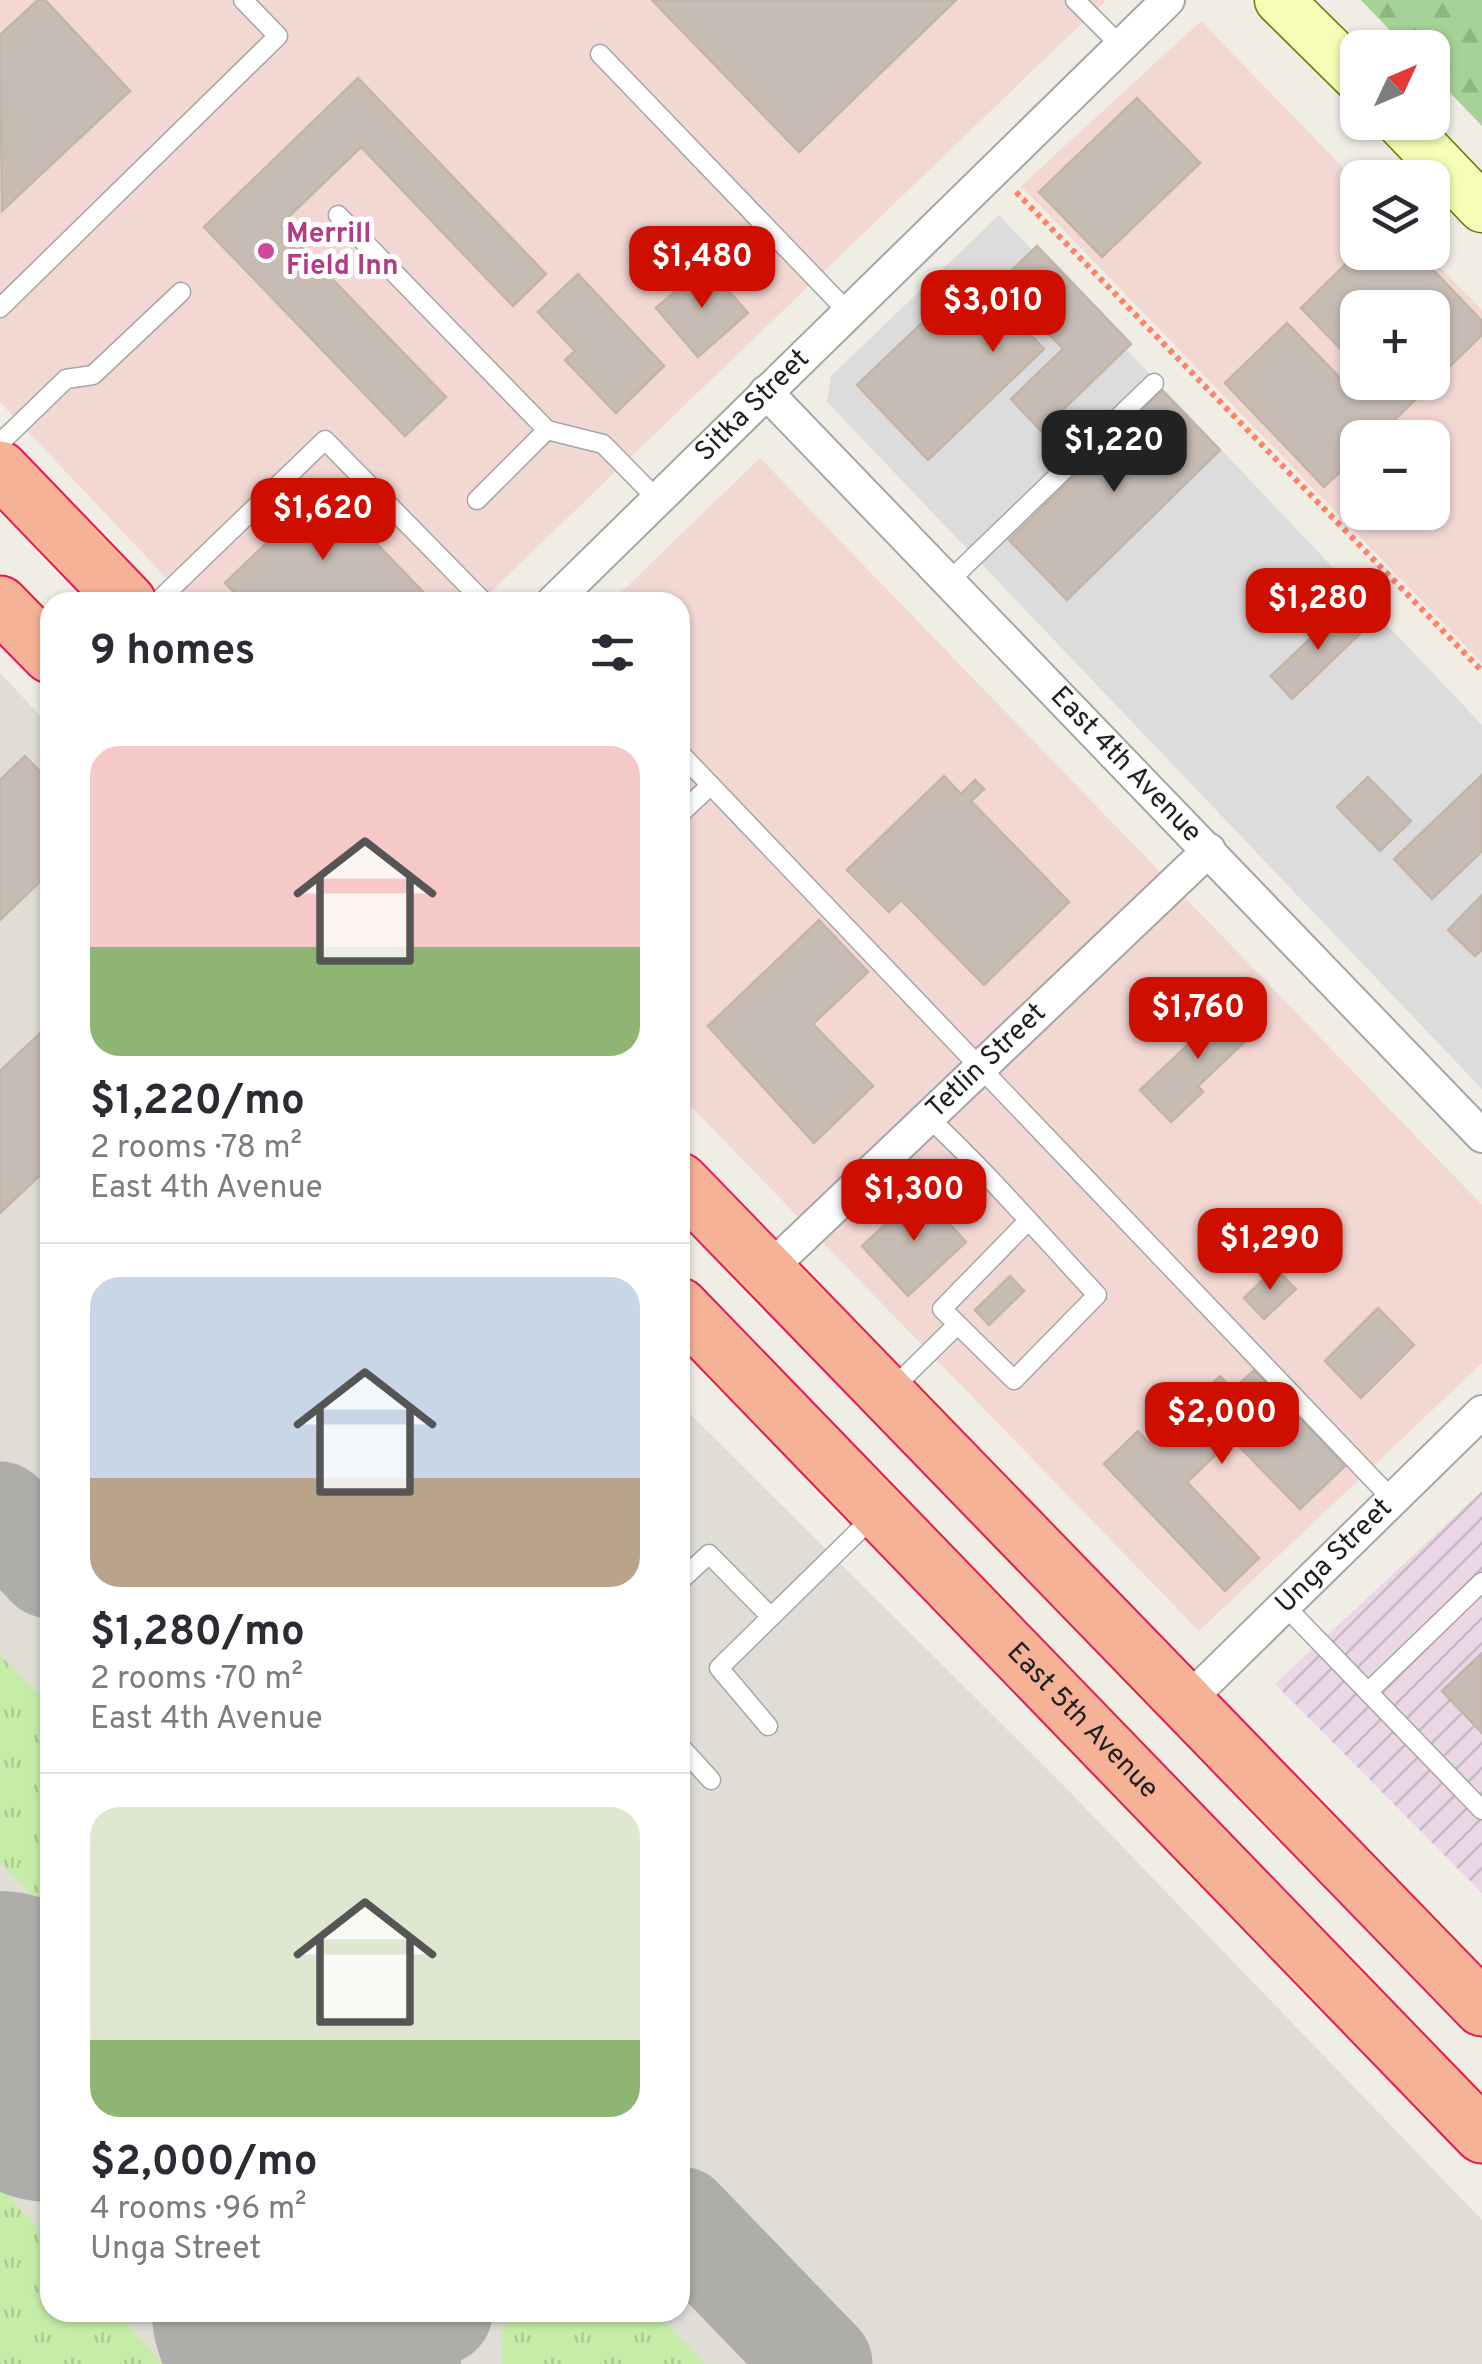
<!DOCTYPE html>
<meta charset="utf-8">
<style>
body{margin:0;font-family:Overpass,sans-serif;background:#f2f2f3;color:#2b2b33;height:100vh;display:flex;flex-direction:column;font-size:38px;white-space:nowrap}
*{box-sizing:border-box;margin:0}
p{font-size:32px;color:#7c7c81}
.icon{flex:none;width:55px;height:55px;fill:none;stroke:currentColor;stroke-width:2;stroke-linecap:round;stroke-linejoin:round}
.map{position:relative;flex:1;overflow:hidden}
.sheet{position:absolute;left:40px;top:592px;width:650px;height:1730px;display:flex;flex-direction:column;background:#fff;border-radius:30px;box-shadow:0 2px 8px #0004}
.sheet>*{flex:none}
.needle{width:65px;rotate:46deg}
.controls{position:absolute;left:1340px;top:30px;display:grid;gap:20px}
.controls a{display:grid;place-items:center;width:110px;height:110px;border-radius:20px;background:#fff;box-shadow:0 2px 8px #0004;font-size:50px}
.price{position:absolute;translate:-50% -85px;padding:0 22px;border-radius:20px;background:#ce0f00;color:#fff;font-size:32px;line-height:65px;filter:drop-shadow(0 2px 5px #0008)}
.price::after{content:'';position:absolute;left:50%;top:60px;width:30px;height:22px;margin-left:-15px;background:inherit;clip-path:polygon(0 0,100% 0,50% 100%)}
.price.selected{background:#222;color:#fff}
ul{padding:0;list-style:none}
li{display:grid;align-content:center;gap:20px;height:530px;padding:0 50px}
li+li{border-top:2px solid #e1e1e2}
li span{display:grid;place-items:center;height:310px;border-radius:30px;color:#555}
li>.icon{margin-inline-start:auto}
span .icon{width:180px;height:180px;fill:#fffc;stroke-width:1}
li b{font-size:42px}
h2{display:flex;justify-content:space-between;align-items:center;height:120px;padding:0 50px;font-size:42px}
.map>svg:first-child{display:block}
.residential{fill:#dddcdc}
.commercial{fill:#f2d7d3;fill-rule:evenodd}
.industrial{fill:url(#industrial-furrows)}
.airport{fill:#dfddd6}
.grass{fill:url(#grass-tufts)}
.forest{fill:url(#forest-firs)}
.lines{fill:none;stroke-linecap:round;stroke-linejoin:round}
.taxiway{stroke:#aeada9;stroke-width:105}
.runway{stroke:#aeada9;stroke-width:260}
.building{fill:#c6bcb4;stroke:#c3b5a6;stroke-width:2.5}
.service-casing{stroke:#a6a6a6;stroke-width:21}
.minor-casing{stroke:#a6a6a6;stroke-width:36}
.secondary-casing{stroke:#667c00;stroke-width:51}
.trunk-casing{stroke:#e61a51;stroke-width:59}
.path{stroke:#ff8267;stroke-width:6;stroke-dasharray:5 5;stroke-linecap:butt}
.service{stroke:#fff;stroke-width:18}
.minor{stroke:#fff;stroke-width:32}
.secondary{stroke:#f5fdb6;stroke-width:48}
.trunk{stroke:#f6b297;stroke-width:55}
.hotel-dot{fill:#d1479c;stroke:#fff;stroke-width:4}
.labels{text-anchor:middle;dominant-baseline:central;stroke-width:10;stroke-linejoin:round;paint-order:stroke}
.hotel-label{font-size:28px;font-weight:bold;fill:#b23c85;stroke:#fff;text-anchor:start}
.street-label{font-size:28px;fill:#1f1f1f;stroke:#fff}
</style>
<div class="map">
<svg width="1482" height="2364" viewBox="0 0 1482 2364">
<defs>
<pattern id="industrial-furrows" width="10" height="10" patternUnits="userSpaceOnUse" patternTransform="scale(2.5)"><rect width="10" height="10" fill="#ead6e5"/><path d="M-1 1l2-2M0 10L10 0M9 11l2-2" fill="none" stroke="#c8b7c4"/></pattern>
<pattern id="grass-tufts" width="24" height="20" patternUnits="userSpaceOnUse" patternTransform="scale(2.5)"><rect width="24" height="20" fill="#c5eda8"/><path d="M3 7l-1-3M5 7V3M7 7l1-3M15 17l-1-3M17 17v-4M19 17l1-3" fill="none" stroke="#a9cb90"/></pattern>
<pattern id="forest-firs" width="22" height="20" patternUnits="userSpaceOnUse" patternTransform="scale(2.5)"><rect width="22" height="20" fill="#a4d297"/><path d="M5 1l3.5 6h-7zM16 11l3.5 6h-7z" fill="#8db482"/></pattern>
</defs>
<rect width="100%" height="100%" fill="#f0ede5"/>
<path class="residential" d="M999,215L1482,725V1089L827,402L831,376Z"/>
<g class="commercial">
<path d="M0,0H1106L480,602H189L0,402Z"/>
<path d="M1201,21L1357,182L1358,252L1426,253L1482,310V663L1021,186ZM1358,308H1432V382H1358ZM1358,438H1432V512H1358Z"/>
<path d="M760,458L1482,1205V1363L1199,1631L680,1095V602H611Z"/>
</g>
<path class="industrial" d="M1482,1491V1893L1275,1684Z"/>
<path class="airport" d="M0,673L50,726V2312H680V1404L1066,1788L1482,2220V2364H0Z"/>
<g class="grass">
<path d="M0,1655L50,1706V1915L0,1862Z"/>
<path d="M0,2187L50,2241V2312L116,2313L163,2364H0Z"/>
<path d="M523,2313H656L705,2364H502L501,2329Z"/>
</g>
<path class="forest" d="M1361,0H1482V126L1433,75L1432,48L1406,47Z"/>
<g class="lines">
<g class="taxiway">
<path d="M0,1514L50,1566"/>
<path d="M680,2219L820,2364"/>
<path d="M291,2312C346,2342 386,2343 440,2312"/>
</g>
<g class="runway">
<path d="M0,2021L50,2072"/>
<path d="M282,2312L331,2364"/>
</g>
</g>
<g class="building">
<path d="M38,0H45L130,91L2,211L0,35Z"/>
<path d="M652,0H956L799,152Z"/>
<path d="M358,78L546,274L513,306L361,147L280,225L446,397L405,436L204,227Z"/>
<path d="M1137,98L1200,163L1102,257L1039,192Z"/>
<path d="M1037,246L1131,344L1041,431L1011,399L1063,349L1015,298L1005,308L1044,349L928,460L857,385L975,272L992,289Z"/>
<path d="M1358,252H1416L1482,321V335L1376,438H1358V455L1324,487L1225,383L1287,323L1349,387L1358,379L1432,382V308H1358V367L1301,308Z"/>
<path d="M706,265L748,313L698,357L656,308Z"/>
<path d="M578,274L664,366L616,413L565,360L575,351L538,312Z"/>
<path d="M1162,390L1220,450L1067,600L1009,540Z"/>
<path d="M323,488L427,596L420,602H244L225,583Z"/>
<path d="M1343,607L1364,630L1292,699L1271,676Z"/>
<path d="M25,756L50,782V872L0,920V780Z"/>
<path d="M1482,775V851L1432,899L1394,859Z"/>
<path d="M944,776L961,794L975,780L984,789L971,801L1069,902L984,985L901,900L889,912L847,870Z"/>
<path d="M1368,777L1411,821L1380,851L1337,807Z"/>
<path d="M1482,895V950L1475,956L1448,930Z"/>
<path d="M819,920L868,972L813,1024L873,1086L814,1143L708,1026Z"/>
<path d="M1233,1002L1258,1029L1198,1086L1203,1092L1171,1122L1140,1090Z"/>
<path d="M50,1024V1166L0,1213V1071Z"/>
<path d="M920,1192L966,1242L908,1296L862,1246Z"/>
<path d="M1275,1268L1296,1289L1264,1319L1244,1298Z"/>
<path d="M1010,1276L1024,1291L989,1325L975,1310Z"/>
<path d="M1378,1308L1414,1345L1361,1398L1325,1361Z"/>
<path d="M1254,1370L1345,1466L1300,1509L1232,1439L1187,1482L1259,1558L1225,1591L1104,1464L1138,1431L1149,1443L1220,1376L1233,1390Z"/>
<path d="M1482,1653V1733L1442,1691Z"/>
</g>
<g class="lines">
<g class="service-casing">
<g id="service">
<path d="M1075,0L1121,46"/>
<path d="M600,54L848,312"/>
<path d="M338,215L547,430L603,444L657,499"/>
<path d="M0,308L278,36L243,0"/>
<path d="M0,443L66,379L93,375L181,292"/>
<path d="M477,500L547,430"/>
<path d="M950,580L1154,383"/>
<path d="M157,602L325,440L484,602"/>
<path d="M680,753L1392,1499"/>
<path d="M680,814L710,786"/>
<path d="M929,1118C988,1173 1042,1236 1097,1295L1014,1380L942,1309L1028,1221"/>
<path d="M890,1391L957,1325"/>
<path d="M680,1581L709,1554L771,1617"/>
<path d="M1284,1605L1482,1810"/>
<path d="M1368,1692L1482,1582"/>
<path d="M768,1726L719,1668L875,1515"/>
<path d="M680,1746L711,1780"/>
</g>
</g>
<g class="minor-casing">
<g id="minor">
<path id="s1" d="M766,392L1482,1136"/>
<path id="s2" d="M553,602L1168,0"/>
<path id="s3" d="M766,1272L1209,850"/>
<path id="s4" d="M1186,1702L1482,1412"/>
</g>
</g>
<g class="secondary-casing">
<g id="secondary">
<path d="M1279,0L1358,78"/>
<path d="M1400,122L1482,208"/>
</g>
</g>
<g class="trunk-casing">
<g id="trunk">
<path d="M0,469L128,602"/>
<path d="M0,604L50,655"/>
<path d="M680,1181L1482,2008"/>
<path id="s5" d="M680,1306L1482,2135"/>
</g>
</g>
<path class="path" d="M1016,192L1482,671"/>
<use href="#service" class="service"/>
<use href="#minor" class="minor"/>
<use href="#secondary" class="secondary"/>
<use href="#trunk" class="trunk"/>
</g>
<circle class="hotel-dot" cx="266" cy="251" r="10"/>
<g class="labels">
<g class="hotel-label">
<text x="286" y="235">Merrill<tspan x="286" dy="32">Field Inn</tspan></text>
</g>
<g class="street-label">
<text stroke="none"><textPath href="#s2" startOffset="280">Sitka Street</textPath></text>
<text stroke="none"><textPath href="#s1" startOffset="518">East 4th Avenue</textPath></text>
<text stroke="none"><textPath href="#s3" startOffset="305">Tetlin Street</textPath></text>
<text stroke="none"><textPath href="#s4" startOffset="208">Unga Street</textPath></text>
<text stroke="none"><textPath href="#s5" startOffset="578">East 5th Avenue</textPath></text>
</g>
</g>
</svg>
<div class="controls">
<a><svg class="needle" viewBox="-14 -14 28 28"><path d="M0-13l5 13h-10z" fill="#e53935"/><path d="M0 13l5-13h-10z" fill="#7c7c81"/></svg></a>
<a><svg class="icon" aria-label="layers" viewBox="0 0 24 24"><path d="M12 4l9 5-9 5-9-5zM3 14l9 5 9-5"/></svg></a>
<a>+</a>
<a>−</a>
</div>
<b class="price" style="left:702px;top:311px">$1,480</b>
<b class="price" style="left:993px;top:355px">$3,010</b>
<b class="price selected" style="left:1114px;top:495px">$1,220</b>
<b class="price" style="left:323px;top:563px">$1,620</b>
<b class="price" style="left:1318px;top:653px">$1,280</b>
<b class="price" style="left:1198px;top:1062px">$1,760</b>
<b class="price" style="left:914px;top:1244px">$1,300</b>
<b class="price" style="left:1270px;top:1293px">$1,290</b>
<b class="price" style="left:1222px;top:1467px">$2,000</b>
<section class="sheet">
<h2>9 homes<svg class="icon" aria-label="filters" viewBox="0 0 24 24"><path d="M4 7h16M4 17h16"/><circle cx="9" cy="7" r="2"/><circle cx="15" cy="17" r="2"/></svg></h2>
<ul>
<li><span style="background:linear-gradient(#f6c9c9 65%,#8fb573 0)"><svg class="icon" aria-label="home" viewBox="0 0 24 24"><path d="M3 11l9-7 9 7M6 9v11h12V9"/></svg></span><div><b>$1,220/mo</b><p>2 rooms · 78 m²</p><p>East 4th Avenue</p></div></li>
<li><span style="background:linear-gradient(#c9d6e8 65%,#b9a48a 0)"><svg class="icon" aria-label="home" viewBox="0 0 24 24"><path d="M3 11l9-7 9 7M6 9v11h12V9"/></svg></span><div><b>$1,280/mo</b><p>2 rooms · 70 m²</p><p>East 4th Avenue</p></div></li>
<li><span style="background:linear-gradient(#dfe7d0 75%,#8fb573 0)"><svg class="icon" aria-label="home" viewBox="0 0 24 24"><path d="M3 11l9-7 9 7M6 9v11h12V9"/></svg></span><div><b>$2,000/mo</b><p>4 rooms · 96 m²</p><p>Unga Street</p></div></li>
</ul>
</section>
</div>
